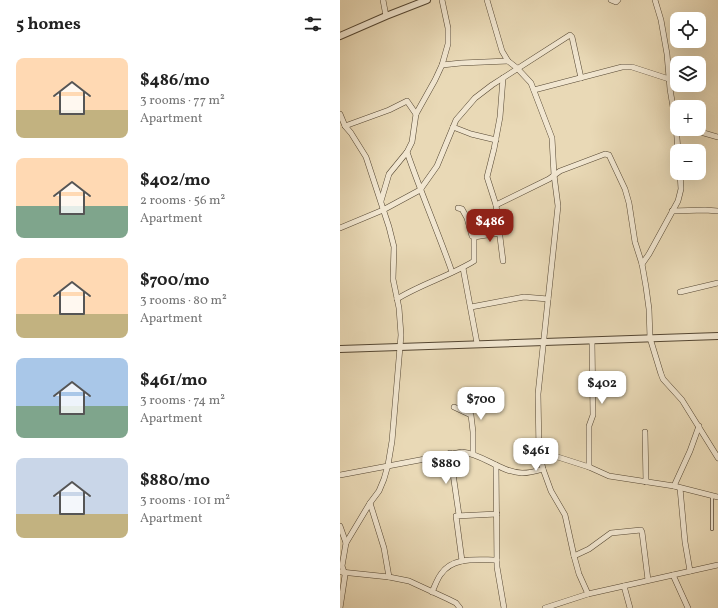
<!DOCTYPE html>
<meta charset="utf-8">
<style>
body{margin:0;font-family:Vollkorn,serif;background:#f2f2f2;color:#222;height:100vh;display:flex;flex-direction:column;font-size:15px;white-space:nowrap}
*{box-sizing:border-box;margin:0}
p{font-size:13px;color:#767676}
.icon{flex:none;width:22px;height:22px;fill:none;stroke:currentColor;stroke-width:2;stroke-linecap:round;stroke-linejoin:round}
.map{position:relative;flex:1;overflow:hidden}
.drawer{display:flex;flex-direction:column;background:#fff;width:340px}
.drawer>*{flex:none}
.buttons{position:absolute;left:330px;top:12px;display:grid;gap:8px}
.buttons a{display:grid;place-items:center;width:36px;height:36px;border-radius:8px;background:#fff;box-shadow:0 4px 16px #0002;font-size:20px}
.price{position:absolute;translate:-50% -34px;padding:0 9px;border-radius:8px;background:#fff;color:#222;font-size:13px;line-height:26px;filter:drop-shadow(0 1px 2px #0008)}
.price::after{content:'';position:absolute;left:50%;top:24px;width:12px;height:9px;margin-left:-6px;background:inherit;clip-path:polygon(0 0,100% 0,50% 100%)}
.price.selected{background:#8f2418;color:#fff}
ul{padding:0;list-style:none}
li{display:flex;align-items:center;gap:12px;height:100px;padding:0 16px}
li span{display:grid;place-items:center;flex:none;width:112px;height:80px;border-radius:8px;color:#555}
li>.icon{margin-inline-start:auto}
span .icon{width:48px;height:48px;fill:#fffc;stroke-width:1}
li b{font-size:17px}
h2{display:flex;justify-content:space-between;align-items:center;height:48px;padding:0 16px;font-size:17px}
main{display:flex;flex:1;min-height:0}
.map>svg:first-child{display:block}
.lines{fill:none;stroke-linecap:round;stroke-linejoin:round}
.service-casing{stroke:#544632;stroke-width:4}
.minor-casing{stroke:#544632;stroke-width:6}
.tertiary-casing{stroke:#544632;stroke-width:8}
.service{stroke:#f1e6d0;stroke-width:2.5}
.minor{stroke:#f1e6d0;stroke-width:5}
.tertiary{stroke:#f1e6d0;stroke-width:6}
</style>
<main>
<section class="drawer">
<h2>5 homes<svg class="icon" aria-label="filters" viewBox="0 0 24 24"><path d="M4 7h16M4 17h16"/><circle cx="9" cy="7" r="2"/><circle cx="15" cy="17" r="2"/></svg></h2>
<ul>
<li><span style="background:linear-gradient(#ffd9b3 65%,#c2b280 0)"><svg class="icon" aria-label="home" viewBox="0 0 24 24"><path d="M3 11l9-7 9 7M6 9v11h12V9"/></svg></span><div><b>$486/mo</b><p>3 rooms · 77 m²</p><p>Apartment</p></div></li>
<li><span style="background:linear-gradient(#ffd9b3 60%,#7fa58c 0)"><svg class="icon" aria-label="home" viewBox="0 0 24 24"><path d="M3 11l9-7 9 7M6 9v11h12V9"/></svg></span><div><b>$402/mo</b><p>2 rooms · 56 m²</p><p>Apartment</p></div></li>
<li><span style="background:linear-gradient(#ffd9b3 70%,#c2b280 0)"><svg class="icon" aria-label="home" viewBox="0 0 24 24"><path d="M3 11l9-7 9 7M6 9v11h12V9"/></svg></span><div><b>$700/mo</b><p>3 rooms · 80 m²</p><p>Apartment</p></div></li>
<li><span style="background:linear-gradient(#a9c7e8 60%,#7fa58c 0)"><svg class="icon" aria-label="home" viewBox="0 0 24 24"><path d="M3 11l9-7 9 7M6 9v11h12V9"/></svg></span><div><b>$461/mo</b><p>3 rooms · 74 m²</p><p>Apartment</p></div></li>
<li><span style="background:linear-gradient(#c9d6e8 70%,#c2b280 0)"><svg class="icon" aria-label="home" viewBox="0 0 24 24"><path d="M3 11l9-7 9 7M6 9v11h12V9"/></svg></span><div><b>$880/mo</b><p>3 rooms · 101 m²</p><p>Apartment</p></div></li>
</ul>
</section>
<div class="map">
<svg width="378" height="608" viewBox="0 0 378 608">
<rect width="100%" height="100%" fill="#e9d9b6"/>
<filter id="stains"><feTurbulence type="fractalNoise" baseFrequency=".005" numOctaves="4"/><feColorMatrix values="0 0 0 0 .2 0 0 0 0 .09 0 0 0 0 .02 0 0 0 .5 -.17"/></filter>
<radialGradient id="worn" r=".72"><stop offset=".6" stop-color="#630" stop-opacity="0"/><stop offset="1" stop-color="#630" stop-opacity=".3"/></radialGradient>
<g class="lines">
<g class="service-casing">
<path id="service" d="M372,496V529"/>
</g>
<g class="minor-casing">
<g id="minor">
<path d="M43,0L46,16"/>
<path d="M147,0L162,51L168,61L177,68L191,83L212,138L214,175L218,206L198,394L199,451L203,469L211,491L225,515L234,556L239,574L248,594"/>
<path d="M271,0L276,2L278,0"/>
<path d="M315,0L321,20L327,54L330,89L336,125L338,151"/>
<path d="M102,65L121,63L168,61"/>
<path d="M163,78L160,117L154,149L147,177L156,205L163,261"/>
<path d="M194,90L282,67H292L329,79"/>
<path d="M0,114L5,126L11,133L26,157L49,227L54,247L53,279L59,308L61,335L52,441L48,465L44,479L39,491L30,503L6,543L2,566L5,575L4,582L0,608"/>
<path d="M5,126L49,110L67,101L76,114"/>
<path d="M113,127L131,134L156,140"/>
<path d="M350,129L378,137"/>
<path d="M67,152C81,193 98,232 112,272"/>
<path d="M41,201L49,174L67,152L72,142L76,114L95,80L102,65L108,44V28L102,0"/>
<path d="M156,205L209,179L220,171L265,154L269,155L285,189L289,203L295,242L302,264L306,287L309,309L310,338L321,374L323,379L342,400L378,458"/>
<path d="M332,211L365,210L378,211"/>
<path d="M0,228L43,210L80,190L97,166L116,120L135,98L152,85L230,35L232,37L241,78"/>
<path d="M134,237L160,233"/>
<path d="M302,264L309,254L338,201L341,189L340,173"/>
<path d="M123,268L137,343"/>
<path d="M340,292L378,283"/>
<path d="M57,299C81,284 110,276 134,261V237L132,236L127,218L122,209L118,208"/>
<path d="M131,307L184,297L208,299"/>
<path d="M114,407L131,415L133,432V454"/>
<path d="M305,432L306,482"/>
<path d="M199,451L249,467L269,476L334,486L378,497"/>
<path d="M110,453L119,515"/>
<path d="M156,465L157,567L164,608"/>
<path d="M249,467V426L253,415L252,341"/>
<path d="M0,475L122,452C143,454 160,472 182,473C189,473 197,471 203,469"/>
<path d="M334,486L350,451L359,426"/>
<path d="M340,488L345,542L350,571"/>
<path d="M30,503L44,548L49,577"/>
<path d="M0,526L6,543"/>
<path d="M234,556L249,549L271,533L301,530L302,532L308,580"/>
<path d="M122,561L116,516L157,514"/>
<path d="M1,572L49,577L69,581L108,599L116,603L120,608"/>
<path d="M333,575L348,608"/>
<path d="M284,586L290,608"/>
<path d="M92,592C95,586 97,579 101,574C113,556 138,560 157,560"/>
<path d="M205,608L248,594L378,565"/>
</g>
</g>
<g class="tertiary-casing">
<g id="tertiary">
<path d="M0,36L46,16L87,0"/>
<path d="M0,349L378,336"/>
</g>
</g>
<use href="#service" class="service"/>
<use href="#minor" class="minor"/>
<use href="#tertiary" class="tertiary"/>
</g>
<rect width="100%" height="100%" filter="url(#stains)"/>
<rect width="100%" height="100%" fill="url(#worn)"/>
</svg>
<div class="buttons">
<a><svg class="icon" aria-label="locate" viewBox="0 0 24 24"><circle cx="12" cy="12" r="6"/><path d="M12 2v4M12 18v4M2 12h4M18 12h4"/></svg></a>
<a><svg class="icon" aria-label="layers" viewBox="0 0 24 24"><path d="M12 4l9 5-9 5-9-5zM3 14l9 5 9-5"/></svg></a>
<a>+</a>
<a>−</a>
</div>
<b class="price selected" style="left:150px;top:243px">$486</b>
<b class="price" style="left:262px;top:405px">$402</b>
<b class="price" style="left:141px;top:421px">$700</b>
<b class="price" style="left:196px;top:472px">$461</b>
<b class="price" style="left:106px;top:485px">$880</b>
</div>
</main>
